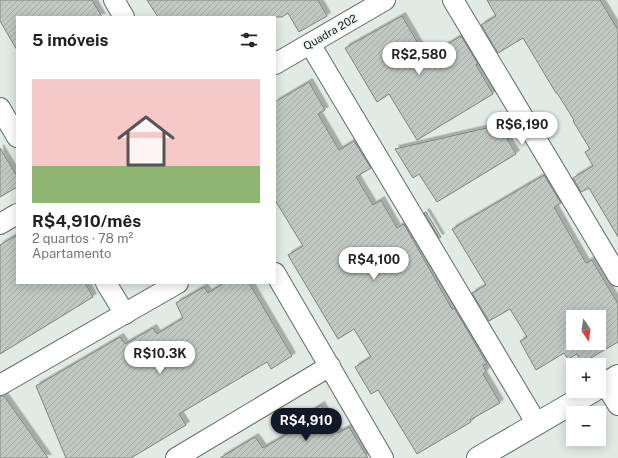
<!DOCTYPE html>
<html lang="pt">
<meta charset="utf-8">
<style>
body{margin:0;font-family:"Public Sans",sans-serif;background:#f6f6f6;color:#202124;height:100vh;display:flex;flex-direction:column;font-size:15px;white-space:nowrap}
*{box-sizing:border-box;margin:0}
p{font-size:13px;color:#757577}
.icon{flex:none;width:22px;height:22px;fill:none;stroke:currentColor;stroke-width:2;stroke-linecap:round;stroke-linejoin:round}
.map{position:relative;flex:1;overflow:hidden}
.panel{position:absolute;left:16px;top:16px;width:260px;height:268px;display:flex;flex-direction:column;background:#fff;border-radius:0px;box-shadow:0 2px 10px #0003}
.panel>*{flex:none}
.needle{width:26px;rotate:167deg}
.controls{position:absolute;left:566px;top:310px;display:grid;gap:8px}
.controls a{display:grid;place-items:center;width:40px;height:40px;border-radius:0px;background:#fff;box-shadow:0 2px 10px #0003;font-size:20px}
.price{position:absolute;translate:-50% -34px;padding:0 9px;border-radius:14px;background:#fff;color:#222;font-size:13px;line-height:26px;filter:drop-shadow(0 1px 2px #0008)}
.price::after{content:'';position:absolute;left:50%;top:24px;width:12px;height:9px;margin-left:-6px;background:inherit;clip-path:polygon(0 0,100% 0,50% 100%)}
.price.on{background:#111827;color:#fff}
ul{padding:0;list-style:none}
li{display:grid;align-content:center;gap:8px;height:212px;padding:0 16px}
li+li{border-top:1px solid #e0e0e0}
li span{display:grid;place-items:center;height:124px;border-radius:0px;color:#555}
li>.icon{margin-inline-start:auto}
span .icon{width:72px;height:72px;fill:#fffc;stroke-width:1}
li b{font-size:17px}
h2{display:flex;justify-content:space-between;align-items:center;height:48px;padding:0 16px;font-size:17px}
.map>svg:first-child{display:block}
.building{fill:url(#building-hatch);stroke:#7e8480;fill-rule:evenodd;filter:url(#shadow)}
.lines{fill:none;stroke-linecap:round;stroke-linejoin:round}
.street-casing{stroke:#646b67;stroke-width:22}
.secondary-casing{stroke:#646b67;stroke-width:24}
.street{stroke:#fff;stroke-width:20}
.secondary{stroke:#fff;stroke-width:22}
.labels{text-anchor:middle;dominant-baseline:central;stroke-width:4;stroke-linejoin:round;paint-order:stroke}
.street-label{font-size:11px;fill:#171a18;stroke:#eff7f2}
</style>
<div class="map">
<svg width="618" height="458" viewBox="0 0 618 458">
<defs>
<pattern id="building-hatch" width="6" height="6" patternUnits="userSpaceOnUse"><rect width="6" height="6" fill="#c1c8c3"/><path d="M-1 1l2-2M0 6l6-6M5 7l2-2" fill="none" stroke="#a5aba7"/></pattern>
<filter id="shadow"><feDropShadow dx="3.5" dy="-3.5" stdDeviation="0" flood-color="#0004"/></filter>
</defs>
<rect width="100%" height="100%" fill="#e2eae5"/>
<g class="building">
<path d="M0,0H92L102,17H17V50L0,21Z"/>
<path d="M147,0H318L327,16L299,32L288,13L282,17H158Z"/>
<path d="M487,0H600L618,30V237L589,188L581,192L573,178L593,166L585,152L590,149L573,121L574,120L557,93H556L523,38L498,53L481,25L496,16Z"/>
<path d="M402,16L426,57L461,36L478,64L476,65L493,94L417,140L389,94L377,102L345,48Z"/>
<path d="M309,82L325,110L318,114L339,150L354,141L371,168L356,177L373,205L381,200L397,228L404,224L452,309L454,308L469,333L487,364L483,365L486,371L483,374L500,403L470,420L471,422L417,454L378,390L371,394L355,367L371,357L354,329L338,339L288,255L303,246L275,200V102Z"/>
<path d="M504,124L512,137L507,139L516,154L437,202L419,174L413,178L395,149Z"/>
<path d="M0,148L17,176V187L0,197Z"/>
<path d="M544,175L561,203L554,207L586,263L592,260L618,304V342L582,363L577,354L568,359L564,353L536,370L520,341L527,337L510,309L489,321L472,293L486,285L452,229ZM573,317H599V343H573Z"/>
<path d="M426,212L441,237L439,238L424,213Z"/>
<path d="M17,235V283H85L93,297L0,354V245Z"/>
<path d="M224,283H249L292,356L271,369L267,362L179,414L186,425L131,458H66L36,386L120,337L125,344L153,328L157,334L183,318L176,303L204,287L208,293Z"/>
<path d="M0,396H4L48,458H0Z"/>
<path d="M321,405L338,433L349,427L368,458H220L255,437L263,448L291,432L287,426Z"/>
</g>
<g class="lines">
<g class="street-casing">
<g id="street">
<path d="M114,0L124,17"/>
<path d="M453,0L618,276"/>
<path d="M310,44L537,424"/>
<path d="M275,64L385,0"/>
<path d="M0,108L17,137"/>
<path d="M0,224L17,214"/>
<path d="M275,273L383,458"/>
<path d="M106,283L125,314"/>
<path d="M605,384L618,405"/>
<path d="M0,385L178,283"/>
<path d="M176,458L330,366"/>
</g>
</g>
<g class="secondary-casing">
<g id="secondary">
<path d="M599,388L618,376"/>
<path d="M478,458L593,391"/>
</g>
</g>
<use href="#street" class="street"/>
<use href="#secondary" class="secondary"/>
</g>
<g class="labels">
<g class="street-label">
<text transform="translate(330 32) rotate(-30)">Quadra 202</text>
</g>
</g>
</svg>
<div class="controls">
<a><svg class="needle" viewBox="-14 -14 28 28"><path d="M0-13l5 13h-10z" fill="#e53935"/><path d="M0 13l5-13h-10z" fill="#757577"/></svg></a>
<a>+</a>
<a>−</a>
</div>
<b class="price" style="left:419px;top:76px">R$2,580</b>
<b class="price" style="left:522px;top:146px">R$6,190</b>
<b class="price" style="left:374px;top:281px">R$4,100</b>
<b class="price" style="left:160px;top:375px">R$10.3K</b>
<b class="price on" style="left:306px;top:442px">R$4,910</b>
<section class="panel">
<h2>5 imóveis<svg class="icon" aria-label="filters" viewBox="0 0 24 24"><path d="M4 7h16M4 17h16"/><circle cx="9" cy="7" r="2"/><circle cx="15" cy="17" r="2"/></svg></h2>
<ul>
<li><span style="background:linear-gradient(#f6c9c9 70%,#8fb573 0)"><svg class="icon" aria-label="home" viewBox="0 0 24 24"><path d="M3 11l9-7 9 7M6 9v11h12V9"/></svg></span><div><b>R$4,910/mês</b><p>2 quartos · 78 m²</p><p>Apartamento</p></div></li>
</ul>
</section>
</div>
